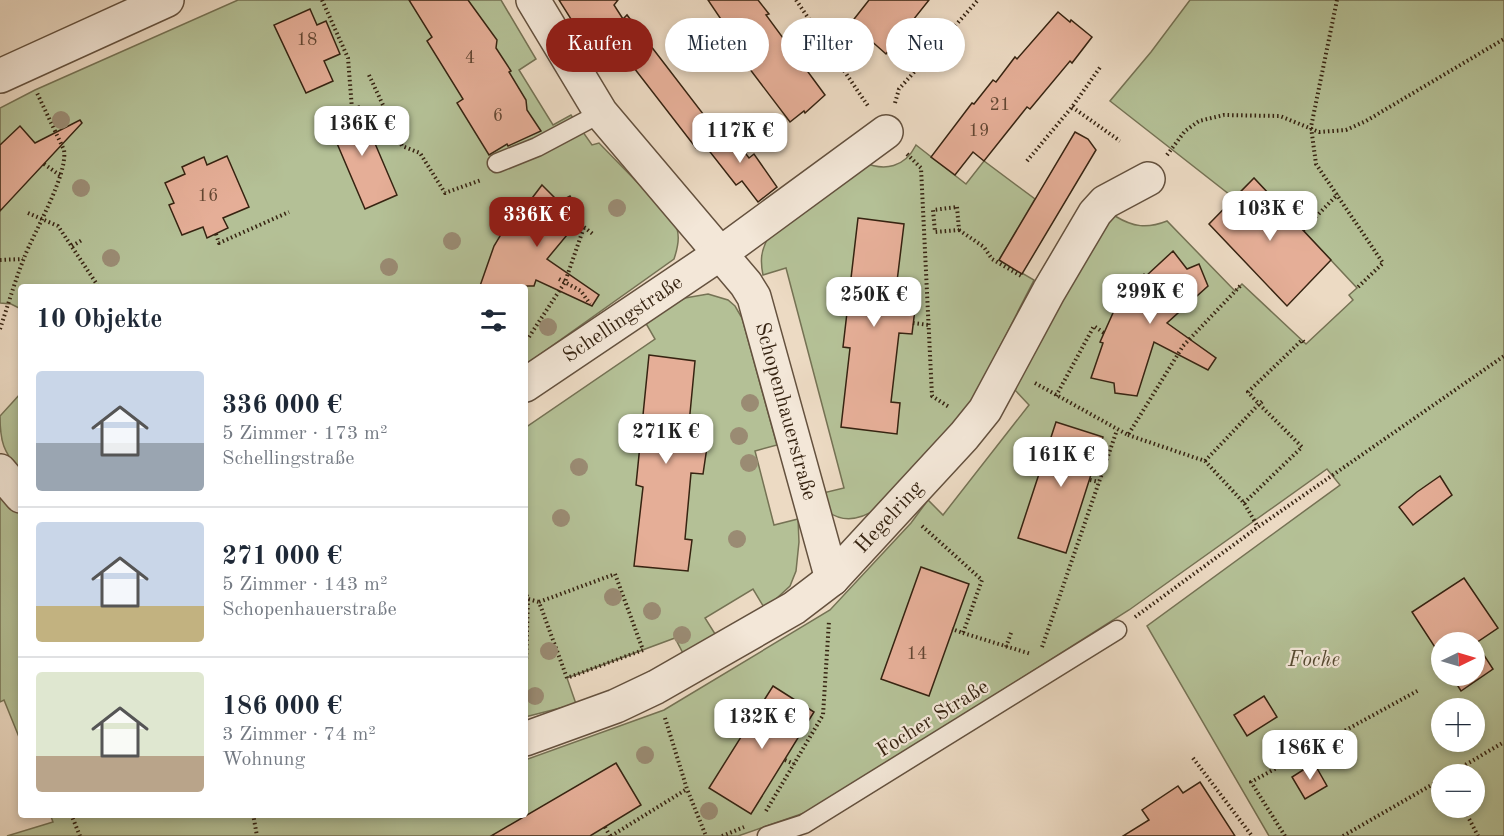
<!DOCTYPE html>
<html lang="de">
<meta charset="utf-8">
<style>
body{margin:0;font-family:"Old Standard TT",serif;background:#f2f2f3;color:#1f2937;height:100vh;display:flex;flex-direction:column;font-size:22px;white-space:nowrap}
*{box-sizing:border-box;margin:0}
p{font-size:20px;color:#747a83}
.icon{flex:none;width:33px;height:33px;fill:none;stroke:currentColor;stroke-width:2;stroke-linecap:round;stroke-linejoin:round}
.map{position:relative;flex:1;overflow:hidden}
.side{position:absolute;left:18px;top:284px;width:510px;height:534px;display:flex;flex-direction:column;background:#fff;border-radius:6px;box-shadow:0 3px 9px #0003}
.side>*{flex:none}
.hud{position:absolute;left:546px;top:18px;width:570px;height:54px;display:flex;gap:12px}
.needle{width:39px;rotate:85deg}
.tools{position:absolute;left:1431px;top:632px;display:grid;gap:12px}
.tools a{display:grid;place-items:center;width:54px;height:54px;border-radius:50%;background:#fff;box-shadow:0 3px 9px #0003;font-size:30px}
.price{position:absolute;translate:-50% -51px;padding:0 14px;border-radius:12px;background:#fff;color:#222;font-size:20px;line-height:39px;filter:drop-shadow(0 2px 3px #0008)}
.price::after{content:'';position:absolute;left:50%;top:36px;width:18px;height:14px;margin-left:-9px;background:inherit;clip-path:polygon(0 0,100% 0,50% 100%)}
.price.on{background:#8f2418;color:#fff}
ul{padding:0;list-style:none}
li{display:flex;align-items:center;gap:18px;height:150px;padding:0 18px}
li+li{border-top:2px solid #e0e1e3}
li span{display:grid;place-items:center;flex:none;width:168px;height:120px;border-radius:6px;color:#555}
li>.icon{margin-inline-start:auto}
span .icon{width:72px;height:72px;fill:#fffc;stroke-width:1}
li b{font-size:26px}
h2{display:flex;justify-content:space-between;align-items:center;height:72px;padding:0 18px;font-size:26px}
.tag{padding:0 21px;border-radius:27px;background:#fff;box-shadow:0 3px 9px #0003;font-size:21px;line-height:54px}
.tag.on{background:#8f2418;color:#fff}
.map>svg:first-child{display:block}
.green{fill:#b4c096;stroke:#757254;stroke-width:1.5;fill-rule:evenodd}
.building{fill:#e5ae97;stroke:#362311;stroke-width:1.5}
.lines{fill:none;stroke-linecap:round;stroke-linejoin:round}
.service-casing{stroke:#64513e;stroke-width:21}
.minor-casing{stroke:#64513e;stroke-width:36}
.path{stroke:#362311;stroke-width:4;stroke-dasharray:1.5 3;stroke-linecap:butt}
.service{stroke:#f3e7d8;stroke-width:18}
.minor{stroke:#f3e7d8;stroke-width:33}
.tree{fill:#9a8b73}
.labels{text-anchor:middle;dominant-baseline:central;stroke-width:4.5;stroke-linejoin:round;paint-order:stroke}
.number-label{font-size:18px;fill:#624632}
.street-label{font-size:21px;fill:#362311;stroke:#f3e7d8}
.park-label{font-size:21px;font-style:italic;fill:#564a32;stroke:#f3e7d8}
</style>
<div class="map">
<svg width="1504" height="836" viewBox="0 0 1504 836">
<rect width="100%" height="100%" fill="#ecdac3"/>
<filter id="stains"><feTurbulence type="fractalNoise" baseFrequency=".00333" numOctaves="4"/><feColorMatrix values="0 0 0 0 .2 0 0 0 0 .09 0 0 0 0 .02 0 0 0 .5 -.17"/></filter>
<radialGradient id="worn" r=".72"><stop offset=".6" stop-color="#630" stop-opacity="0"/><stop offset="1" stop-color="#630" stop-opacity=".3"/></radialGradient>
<g class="green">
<path d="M238,0H501L536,59L519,70L553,125L571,115L592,145L599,143L672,218C681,231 679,244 674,259L525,365V286H21V309L11,304L0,303V108L35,90Z"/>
<path d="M1190,0H1504V836H1269L1147,626L1340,485L1327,469L1129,610L883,766L807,812L738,836H7L53,822L50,814H525V760L664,710L830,610L911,523L928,500L943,515L1029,405L1014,389L1104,224L1115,216C1133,227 1147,229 1167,221L1235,291L1242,284L1306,344L1353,300L1349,295L1357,288L1254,178L1234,198L1110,101L1151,52ZM1442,642H1474V675H1442ZM1442,708H1474V741H1442ZM1442,774H1474V807H1442Z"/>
<path d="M916,145L966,184L984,161L1035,199L999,260L1034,280L964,417L878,508C862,519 844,523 828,512L823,493L844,488L786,268L763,275C760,260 761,251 768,238L863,162C885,172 905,167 916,145Z"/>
<path d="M708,294L728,300L735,306L742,318L777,445L755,451L774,525L798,519L799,542L796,571L790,586L765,609L753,589L705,618L717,637L686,659L675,638L567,678L576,704L525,717V428L655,339L644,320L685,298Z"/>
<path d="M21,393V475C5,451 0,446 0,416Z"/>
<path d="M0,493L21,514V742L4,700L0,702Z"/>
</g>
<g class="building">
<path d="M409,0H468L497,40L496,48L511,71L509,72L526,100L527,110L541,131L508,146L507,144L489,155L457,103L463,99L427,41L432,37Z"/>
<path d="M559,0H618L614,5L623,19L627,15L717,132L696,148L600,24L586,43Z"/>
<path d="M708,0H758L769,14L766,15L825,95L805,113L804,111L790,122L749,68L752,66L733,41L735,40Z"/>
<path d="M869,0H929L886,54L851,23Z"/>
<path d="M310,9L317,25L326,21L340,54L324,61L333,81L306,93L274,25Z"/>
<path d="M1058,12L1070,22L1071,20L1092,37L1072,63L1070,61L1030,109L1027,107L984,161L973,152L955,175L931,157L972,103L974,104L993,80L996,82L1015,57L1017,59Z"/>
<path d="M359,106L397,195L365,209L327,120Z"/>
<path d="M80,120L82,123L0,211V145L20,126L35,143Z"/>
<path d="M725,126L749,158L754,154L777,187L758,202L742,181L736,185L703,143Z"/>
<path d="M1075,132L1088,139L1096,150L1022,274L999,260Z"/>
<path d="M227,156L249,207L223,218L228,228L207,238L203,227L182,235L169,205L174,203L165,183L185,174L182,167L204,157L207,165Z"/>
<path d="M1254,178L1331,260L1287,306L1209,224Z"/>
<path d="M542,185L559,202L570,196L582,217L547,259L599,295L592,306L536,280L534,286H480L494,246L515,211L520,214Z"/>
<path d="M858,218L904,224L894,306L915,309L912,334L899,333L891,402L900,403L897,434L841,427L850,348L843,347Z"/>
<path d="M1173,251L1187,269L1199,264L1208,286L1167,323L1216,358L1208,370L1154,342L1137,396L1115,393L1114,383L1091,378L1103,343L1100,342L1117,304L1144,274L1146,276Z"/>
<path d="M649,355L695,361L687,445L707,447L703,474L691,473L685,539L692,540L688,571L634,566L643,487L636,485Z"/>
<path d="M1056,422L1103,437L1066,553L1018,538Z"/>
<path d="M1440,476L1452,495L1413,525L1399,507L1417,492Z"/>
<path d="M921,567L969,584L929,696L881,679Z"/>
<path d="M1464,578L1498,628L1476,643L1493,669L1461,691L1451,675H1474V642H1442V658L1412,612Z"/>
<path d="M773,686L814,712L751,814L709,788Z"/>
<path d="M1264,696L1277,717L1247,736L1234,715Z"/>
<path d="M616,763L641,805L590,836H491Z"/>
<path d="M1314,763L1327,786L1305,799L1292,777Z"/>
<path d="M1200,782L1235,836H1123L1149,820L1142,810L1178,786L1183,793Z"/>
</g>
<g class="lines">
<g class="service-casing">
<g id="service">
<path d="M497,163L537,147L601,113"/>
<path d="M767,836L804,824L1117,630"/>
</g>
</g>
<g class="minor-casing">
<g id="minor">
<path id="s1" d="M533,0L601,113L746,284L754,297L832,579"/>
<path d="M0,76L167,0"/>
<path id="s2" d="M525,385L721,253L886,132"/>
<path d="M0,471L21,496"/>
<path id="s3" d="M525,739L616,706L656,687L794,608L832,579L964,436L985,410L1049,291L1095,213L1105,202L1148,179"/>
</g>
</g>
<g class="path">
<path d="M322,0L348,58L352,109"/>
<path d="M796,0L868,106"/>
<path d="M1337,0L1311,127L1316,164L1383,263L1357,288"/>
<path d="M369,75L402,146L420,153L445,193L481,180"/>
<path d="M895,103L899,89L978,0"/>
<path d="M1072,107L1120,141"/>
<path d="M907,154L921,168L932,396L949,407"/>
<path d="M1167,155L1185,131L1199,121L1224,115L1280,116L1319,132L1346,130L1366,121L1504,39"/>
<path d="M1027,161L1072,107L1101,66"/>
<path d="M44,164L61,176"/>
<path d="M957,207L959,230L935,232L933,210Z"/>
<path d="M28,213L58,226L98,286"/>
<path d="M584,227L594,235"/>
<path d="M959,230L984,247L992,259L1023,277"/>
<path d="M1303,230L1338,194"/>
<path d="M216,234L219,243L289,212"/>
<path d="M72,246L82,240"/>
<path d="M0,260L23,259"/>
<path d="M559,279L581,291L590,304"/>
<path d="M913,323L929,325"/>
<path d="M0,329C8,305 15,281 24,258C34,232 68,175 64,150L37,93"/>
<path d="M529,337L565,282L584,227L578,222"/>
<path d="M1035,383L1128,435L1183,346L1242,284"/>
<path d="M1056,396L1094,326L1104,333"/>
<path d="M1128,435L1205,461L1244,503L1258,527"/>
<path d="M1205,461L1259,404L1248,392L1302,340L1306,344"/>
<path d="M1090,480L1099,482"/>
<path d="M1244,503L1302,447L1259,404L1264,400"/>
<path d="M922,526L982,580L963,633L952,629"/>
<path d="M615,574L643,650L567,678L539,602Z"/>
<path d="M525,591L528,599L539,602"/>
<path d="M1135,617L1258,527L1504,356"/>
<path d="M963,633L1031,654"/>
<path d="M1006,647L1012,630"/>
<path d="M1042,647L1117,430"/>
<path d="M525,695L528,599"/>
<path d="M665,718L687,789L706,836"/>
<path d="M1193,758L1252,836"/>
<path d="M785,760L794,764"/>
<path d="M1450,774L1504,742"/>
<path d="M1463,807L1478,836"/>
<path d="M766,811L823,715L829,621"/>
<path d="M71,814L80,836"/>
<path d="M253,814L257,836"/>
<path d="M605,827L610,836"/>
<path d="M611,836L687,789"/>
<path d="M722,836L744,827"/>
<path d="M1285,836L1251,782L1419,690"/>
<path d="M1343,836L1442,779"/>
</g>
<use href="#service" class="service"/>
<use href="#minor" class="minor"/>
</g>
<g class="tree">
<circle cx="61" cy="120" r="9"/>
<circle cx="81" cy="188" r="9"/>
<circle cx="617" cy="208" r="9"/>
<circle cx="452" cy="241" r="9"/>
<circle cx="111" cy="258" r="9"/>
<circle cx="389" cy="267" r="9"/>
<circle cx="548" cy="327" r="9"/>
<circle cx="750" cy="403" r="9"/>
<circle cx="739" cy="436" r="9"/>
<circle cx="749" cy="463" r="9"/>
<circle cx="579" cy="467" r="9"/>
<circle cx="561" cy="518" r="9"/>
<circle cx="737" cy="539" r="9"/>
<circle cx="613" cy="597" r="9"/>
<circle cx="652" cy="611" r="9"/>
<circle cx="682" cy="635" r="9"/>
<circle cx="549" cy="651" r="9"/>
<circle cx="535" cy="696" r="9"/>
<circle cx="645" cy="755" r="9"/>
<circle cx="709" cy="811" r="9"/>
</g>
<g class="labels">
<g class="number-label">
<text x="307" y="40">18</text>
<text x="470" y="58">4</text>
<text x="1000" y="105">21</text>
<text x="498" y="116">6</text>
<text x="979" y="131">19</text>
<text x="208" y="196">16</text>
<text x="917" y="654">14</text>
</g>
<g class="street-label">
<text stroke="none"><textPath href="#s2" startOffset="118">Schellingstraße</textPath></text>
<text stroke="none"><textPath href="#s1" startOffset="490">Schopenhauerstraße</textPath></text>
<text stroke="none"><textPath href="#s3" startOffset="432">Hegelring</textPath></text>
<text transform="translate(933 719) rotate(-32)">Focher Straße</text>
</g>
<g class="park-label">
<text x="1314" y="660">Foche</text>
</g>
</g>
<rect width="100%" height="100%" filter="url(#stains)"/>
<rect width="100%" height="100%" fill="url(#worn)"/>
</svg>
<div class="tools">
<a><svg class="needle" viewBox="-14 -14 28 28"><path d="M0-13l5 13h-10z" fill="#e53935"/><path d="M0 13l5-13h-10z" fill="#747a83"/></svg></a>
<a>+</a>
<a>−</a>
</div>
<b class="price" style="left:362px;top:157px">136K €</b>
<b class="price" style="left:740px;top:164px">117K €</b>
<b class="price" style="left:1270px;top:242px">103K €</b>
<b class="price on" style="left:537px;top:248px">336K €</b>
<b class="price" style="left:1150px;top:325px">299K €</b>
<b class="price" style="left:874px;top:328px">250K €</b>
<b class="price" style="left:666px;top:465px">271K €</b>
<b class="price" style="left:1061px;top:488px">161K €</b>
<b class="price" style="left:762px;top:750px">132K €</b>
<b class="price" style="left:1310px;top:781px">186K €</b>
<div class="hud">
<a class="tag on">Kaufen</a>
<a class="tag">Mieten</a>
<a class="tag">Filter</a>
<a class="tag">Neu</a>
</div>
<section class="side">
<h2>10 Objekte<svg class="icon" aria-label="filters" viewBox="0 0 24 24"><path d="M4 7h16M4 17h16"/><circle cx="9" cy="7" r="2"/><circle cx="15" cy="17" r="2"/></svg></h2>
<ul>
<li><span style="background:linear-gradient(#c9d6e8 60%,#9aa5b1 0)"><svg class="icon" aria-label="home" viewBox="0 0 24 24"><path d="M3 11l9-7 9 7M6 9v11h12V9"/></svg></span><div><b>336 000 €</b><p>5 Zimmer · 173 m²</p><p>Schellingstraße</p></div></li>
<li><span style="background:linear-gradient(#c9d6e8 70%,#c2b280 0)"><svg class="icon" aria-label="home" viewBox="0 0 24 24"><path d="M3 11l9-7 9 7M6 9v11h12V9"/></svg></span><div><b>271 000 €</b><p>5 Zimmer · 143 m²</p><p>Schopenhauerstraße</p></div></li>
<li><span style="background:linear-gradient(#dfe7d0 70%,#b9a48a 0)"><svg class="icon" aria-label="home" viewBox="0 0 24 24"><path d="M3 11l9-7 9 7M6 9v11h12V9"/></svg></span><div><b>186 000 €</b><p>3 Zimmer · 74 m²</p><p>Wohnung</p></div></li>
</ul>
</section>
</div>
